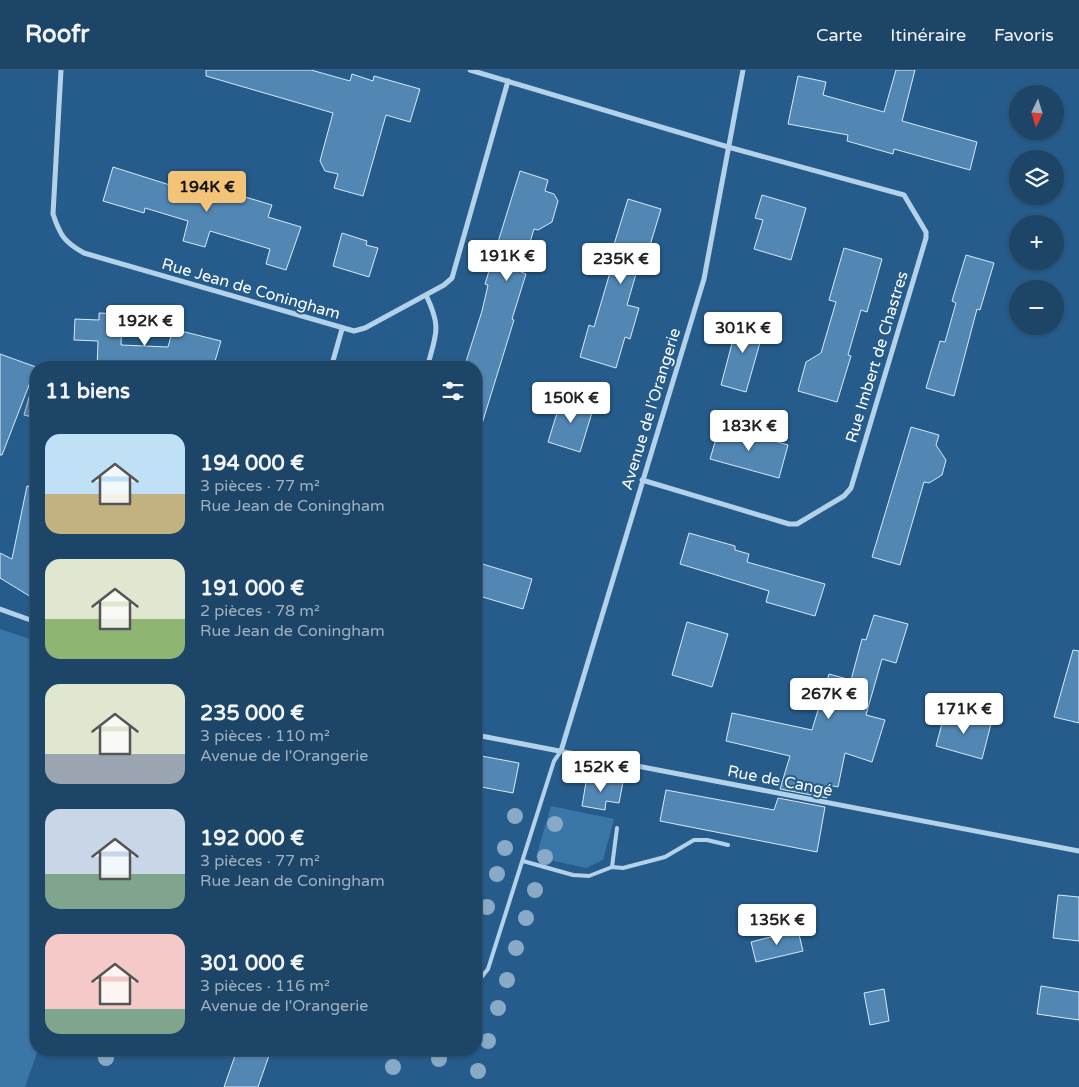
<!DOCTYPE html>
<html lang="fr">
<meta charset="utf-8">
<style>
body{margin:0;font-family:"Varela Round",sans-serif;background:#294f71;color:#f1f3f6;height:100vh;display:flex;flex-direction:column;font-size:19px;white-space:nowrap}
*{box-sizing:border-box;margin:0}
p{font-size:16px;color:#a0b1c0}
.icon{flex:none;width:28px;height:28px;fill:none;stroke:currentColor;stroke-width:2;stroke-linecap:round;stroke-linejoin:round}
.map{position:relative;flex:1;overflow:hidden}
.sheet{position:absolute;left:30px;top:291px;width:452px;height:695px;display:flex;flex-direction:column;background:#1c4568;border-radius:20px;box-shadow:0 1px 4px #0004,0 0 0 1px #3a5d7c}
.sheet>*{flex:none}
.needle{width:32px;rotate:184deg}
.controls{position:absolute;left:1009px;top:15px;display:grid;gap:10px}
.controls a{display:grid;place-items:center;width:55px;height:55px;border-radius:50%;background:#1c4568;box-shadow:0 1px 4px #0004,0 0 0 1px #3a5d7c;font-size:25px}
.price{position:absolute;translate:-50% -42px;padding:0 11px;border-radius:5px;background:#fff;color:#222;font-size:16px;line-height:32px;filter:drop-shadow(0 1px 2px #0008)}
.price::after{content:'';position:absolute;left:50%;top:30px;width:15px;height:11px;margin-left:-8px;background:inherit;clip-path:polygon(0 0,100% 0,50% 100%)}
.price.selected{background:#f3c378;color:#111}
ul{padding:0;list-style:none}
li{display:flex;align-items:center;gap:15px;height:125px;padding:0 15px}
li span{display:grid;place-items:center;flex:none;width:140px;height:100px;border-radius:15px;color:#555}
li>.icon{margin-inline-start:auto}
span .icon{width:60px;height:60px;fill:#fffc;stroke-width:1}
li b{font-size:21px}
h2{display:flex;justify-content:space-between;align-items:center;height:60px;padding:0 15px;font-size:21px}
header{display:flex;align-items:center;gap:30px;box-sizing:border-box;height:70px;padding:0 25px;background:#1c4568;border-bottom:1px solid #3a5d7c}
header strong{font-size:24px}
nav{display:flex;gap:28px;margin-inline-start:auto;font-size:18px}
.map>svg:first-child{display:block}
.green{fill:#3a76a7}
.water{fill:#597e9e;stroke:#a8ceeb}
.building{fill:#5287b3;stroke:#d8eaf8}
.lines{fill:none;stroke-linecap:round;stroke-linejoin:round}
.service{stroke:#b3d2ea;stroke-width:4}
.minor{stroke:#b3d2ea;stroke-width:5}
.tree{fill:#88aac7}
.labels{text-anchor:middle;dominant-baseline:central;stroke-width:4;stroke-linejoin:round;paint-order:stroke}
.street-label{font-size:16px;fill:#fff;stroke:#265c8b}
</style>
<header>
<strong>Roofr</strong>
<nav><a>Carte</a><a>Itinéraire</a><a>Favoris</a></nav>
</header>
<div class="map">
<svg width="1079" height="1017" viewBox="0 0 1079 1017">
<rect width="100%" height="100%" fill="#265c8b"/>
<g class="green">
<path d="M0,559L36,571V980H38L25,1017H0Z"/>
<path d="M551,736L614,749L603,790L586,798L536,787Z"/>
</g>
<path class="water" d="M30,324L36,326V348L24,345Z"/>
<g class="building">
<path d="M206,0H311L350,11L352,4L373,11L374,6L420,19L410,52L386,45L363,126L334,118L338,104L325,101L320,91L333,43L206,6Z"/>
<path d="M896,0H915L902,51L977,72L970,100L894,79L893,84L847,71L848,65L788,54L798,6L826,12L823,25L884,42Z"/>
<path d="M113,97L192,122L194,115L210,120L212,112L233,118L232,123L272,135L268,147L301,157L286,200L266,194L270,179L210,161L205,177L183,171L188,151L145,138L144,143L103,131Z"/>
<path d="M520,101L548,110L545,121L554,124L558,131L552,152L538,160L534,159L521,202L526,204L512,249L514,250L481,357H476V298H464L482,241L488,215L485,214Z"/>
<path d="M762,125L806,138L791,190L754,179L763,150L755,148Z"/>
<path d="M628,129L661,139L645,192L640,190L627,235L639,238L630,269L625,267L616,298L580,287L589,255L594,257L611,199L607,197Z"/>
<path d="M342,163L367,171L366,175L378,178L369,207L333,196Z"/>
<path d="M844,178L882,189L867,242L861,240L848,285L851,286L837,332L798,321L806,292L821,283L836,232L829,230Z"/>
<path d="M966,185L994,193L980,240L977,239L954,326L926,318L940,271L945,272L956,233L952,231Z"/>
<path d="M99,243L122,244L121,275L168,277L173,259L221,271L213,298H97L98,271L74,270L75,249L99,250Z"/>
<path d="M739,247L765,255L746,322L721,315Z"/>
<path d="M0,284L36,297L2,385H0Z"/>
<path d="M562,327L594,336L580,382L548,372Z"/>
<path d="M720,355L788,375L779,408L710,389Z"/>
<path d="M911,357L939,365L936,375L946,390L942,405L929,413L924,412L900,495L872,487Z"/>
<path d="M27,416L36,417V530L0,508V483L12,489Z"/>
<path d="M689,463L735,476V480L749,484L747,492L825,514L815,546L766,532L769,521L680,494Z"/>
<path d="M476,492L532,509L523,539L476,525Z"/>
<path d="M874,545L908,554L896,593L882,589L866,645L885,650L872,692L845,683L838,717L829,715L827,728L780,719L790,686L726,671L732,643L812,660L829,604L851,610L862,569L866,570Z"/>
<path d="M687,552L728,564L712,617L672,605Z"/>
<path d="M1073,580L1079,581V653L1054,647Z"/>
<path d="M945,642L991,654L982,689L936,676Z"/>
<path d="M476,685L519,693L513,723L476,716Z"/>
<path d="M587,706L623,712L619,733L606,731L605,740L582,736Z"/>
<path d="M666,720L774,740L778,728L825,737L817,782L660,751Z"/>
<path d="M1058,825L1079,827V871L1053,868Z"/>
<path d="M798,860L803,881L756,892L751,872Z"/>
<path d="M1041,916L1079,922V950L1037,944Z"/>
<path d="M884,919L889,951L870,955L864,923Z"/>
<path d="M237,980H271L258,1017H224Z"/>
</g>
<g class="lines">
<g class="service">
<path d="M523,791L573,805L589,806L612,797L623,798L665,787L694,770H707L728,775"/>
<path d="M612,797L617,758"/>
<path d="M476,914L488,899L554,691L561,681"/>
</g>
<g class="minor">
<path d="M61,0L53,144C60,165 64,172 84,183L354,261L365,258L444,215L452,208L508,11"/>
<path d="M470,0L728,77L904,125L926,162V168L851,418L844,426L797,454H789L642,410"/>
<path d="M426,225C442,258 436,264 427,298"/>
<path d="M331,298L342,259"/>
<path d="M0,539L36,552"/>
<path d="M476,665L1079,781"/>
<path d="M561,681L704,209L743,0"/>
</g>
</g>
<g class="tree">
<circle cx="515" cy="746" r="8"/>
<circle cx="555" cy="754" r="8"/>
<circle cx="505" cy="778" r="8"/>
<circle cx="545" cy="787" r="8"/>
<circle cx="497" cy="804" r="8"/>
<circle cx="535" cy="820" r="8"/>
<circle cx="487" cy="837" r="8"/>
<circle cx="526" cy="848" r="8"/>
<circle cx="516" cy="878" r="8"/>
<circle cx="507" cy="910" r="8"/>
<circle cx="498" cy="938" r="8"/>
<circle cx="488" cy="971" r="8"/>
<circle cx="106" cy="988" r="8"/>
<circle cx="439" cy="989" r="8"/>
<circle cx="393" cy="997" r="8"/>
<circle cx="478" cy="1001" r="8"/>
</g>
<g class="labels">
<g class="street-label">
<text transform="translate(251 219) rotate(16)">Rue Jean de Coningham</text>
<text transform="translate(877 287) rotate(-73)">Rue Imbert de Chastres</text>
<text transform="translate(651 339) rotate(-73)">Avenue de l'Orangerie</text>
<text transform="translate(780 711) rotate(11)">Rue de Cangé</text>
</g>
</g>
</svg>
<div class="controls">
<a><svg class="needle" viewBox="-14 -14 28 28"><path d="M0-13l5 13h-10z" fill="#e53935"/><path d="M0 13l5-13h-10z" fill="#a0b1c0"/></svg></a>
<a><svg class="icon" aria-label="layers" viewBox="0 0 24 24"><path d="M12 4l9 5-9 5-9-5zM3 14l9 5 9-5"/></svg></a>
<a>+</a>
<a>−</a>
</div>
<b class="price selected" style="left:207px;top:143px">194K €</b>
<b class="price" style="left:507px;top:212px">191K €</b>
<b class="price" style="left:621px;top:215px">235K €</b>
<b class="price" style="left:145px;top:277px">192K €</b>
<b class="price" style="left:743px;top:284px">301K €</b>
<b class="price" style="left:571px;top:354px">150K €</b>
<b class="price" style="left:749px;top:382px">183K €</b>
<b class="price" style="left:829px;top:650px">267K €</b>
<b class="price" style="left:964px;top:665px">171K €</b>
<b class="price" style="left:601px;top:723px">152K €</b>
<b class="price" style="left:777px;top:876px">135K €</b>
<section class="sheet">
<h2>11 biens<svg class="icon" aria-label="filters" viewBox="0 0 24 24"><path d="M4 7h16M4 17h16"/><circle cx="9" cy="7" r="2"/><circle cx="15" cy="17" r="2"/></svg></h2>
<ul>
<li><span style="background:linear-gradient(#bfe0f5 60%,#c2b280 0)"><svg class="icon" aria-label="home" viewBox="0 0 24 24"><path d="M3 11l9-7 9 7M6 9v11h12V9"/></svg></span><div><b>194 000 €</b><p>3 pièces · 77 m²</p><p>Rue Jean de Coningham</p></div></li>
<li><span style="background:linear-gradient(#dfe7d0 60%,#8fb573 0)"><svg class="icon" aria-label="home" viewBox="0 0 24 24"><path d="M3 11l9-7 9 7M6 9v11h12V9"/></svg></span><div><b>191 000 €</b><p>2 pièces · 78 m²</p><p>Rue Jean de Coningham</p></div></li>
<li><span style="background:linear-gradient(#dfe7d0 70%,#9aa5b1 0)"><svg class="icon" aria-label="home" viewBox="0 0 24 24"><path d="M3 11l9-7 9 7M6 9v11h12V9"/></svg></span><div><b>235 000 €</b><p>3 pièces · 110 m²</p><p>Avenue de l'Orangerie</p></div></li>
<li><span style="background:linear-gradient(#c9d6e8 65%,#7fa58c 0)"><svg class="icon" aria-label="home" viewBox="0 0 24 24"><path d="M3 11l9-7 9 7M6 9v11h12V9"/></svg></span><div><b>192 000 €</b><p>3 pièces · 77 m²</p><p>Rue Jean de Coningham</p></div></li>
<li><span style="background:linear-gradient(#f6c9c9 75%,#7fa58c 0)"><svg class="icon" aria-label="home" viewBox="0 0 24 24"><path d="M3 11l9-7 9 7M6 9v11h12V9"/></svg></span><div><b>301 000 €</b><p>3 pièces · 116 m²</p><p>Avenue de l'Orangerie</p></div></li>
</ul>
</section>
</div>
